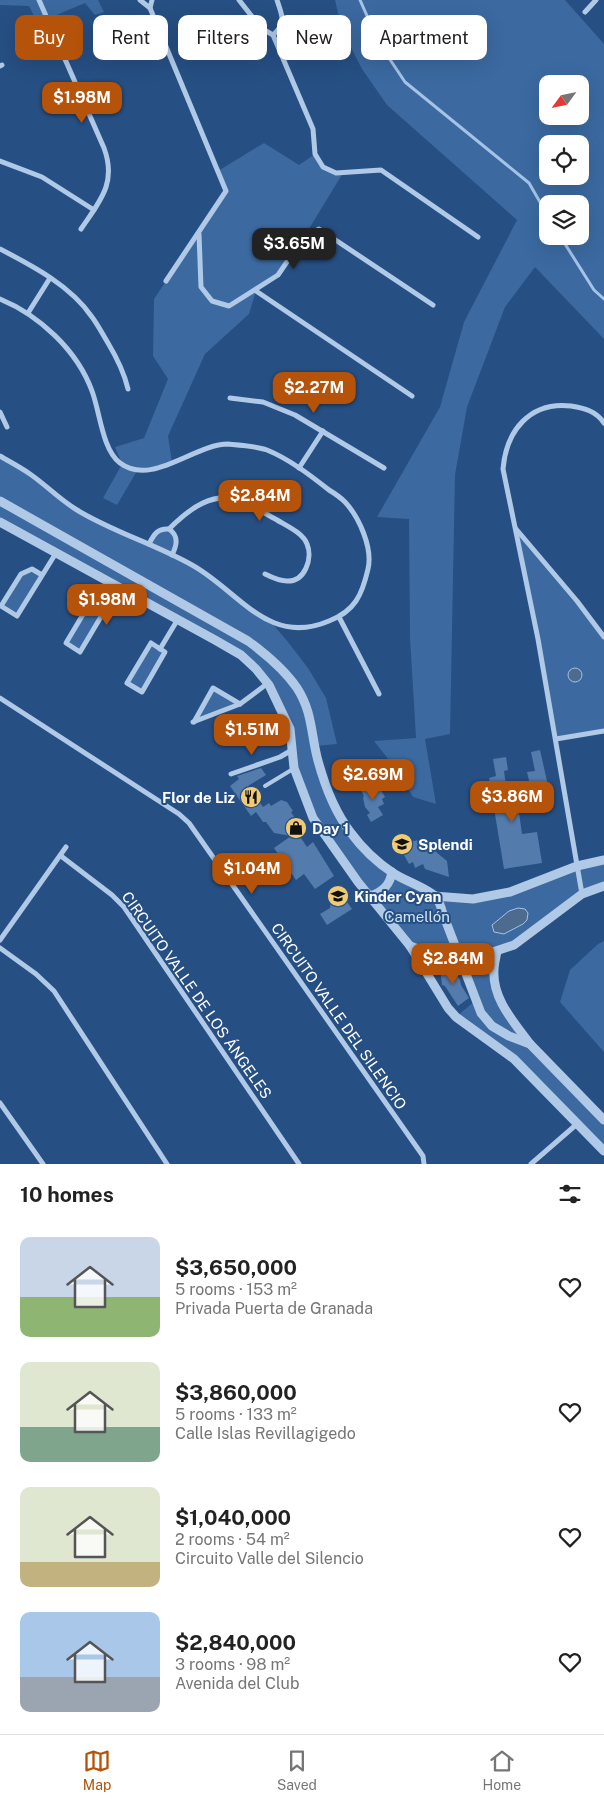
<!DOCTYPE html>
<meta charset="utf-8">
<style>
body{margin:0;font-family:"Public Sans",sans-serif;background:#f2f2f2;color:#222;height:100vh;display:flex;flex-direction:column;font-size:19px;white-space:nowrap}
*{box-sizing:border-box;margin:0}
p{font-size:16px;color:#767676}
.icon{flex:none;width:28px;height:28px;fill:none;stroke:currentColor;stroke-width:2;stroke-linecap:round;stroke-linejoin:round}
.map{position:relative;height:1164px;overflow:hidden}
.drawer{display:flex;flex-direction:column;background:#fff;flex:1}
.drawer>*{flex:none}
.hud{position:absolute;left:15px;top:15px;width:575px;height:45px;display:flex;gap:10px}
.needle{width:32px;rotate:237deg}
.buttons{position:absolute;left:539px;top:75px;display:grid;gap:10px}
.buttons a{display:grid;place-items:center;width:50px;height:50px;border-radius:10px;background:#fff;box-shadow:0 5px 20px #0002;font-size:25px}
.price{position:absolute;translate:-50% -42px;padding:0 11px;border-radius:10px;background:#b45309;color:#fff;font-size:16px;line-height:32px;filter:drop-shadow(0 1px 2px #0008)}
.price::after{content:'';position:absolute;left:50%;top:30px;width:15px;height:11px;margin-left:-8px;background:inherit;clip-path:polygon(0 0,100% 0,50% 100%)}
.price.on{background:#222;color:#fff}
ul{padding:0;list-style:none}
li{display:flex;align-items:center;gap:15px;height:125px;padding:0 20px}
li span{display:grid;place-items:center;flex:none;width:140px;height:100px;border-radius:10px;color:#555}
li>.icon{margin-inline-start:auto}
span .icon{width:60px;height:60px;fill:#fffc;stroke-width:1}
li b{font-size:21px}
h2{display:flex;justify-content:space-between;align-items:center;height:60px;padding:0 20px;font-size:21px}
.chip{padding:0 18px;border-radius:10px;background:#fff;box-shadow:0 5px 20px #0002;font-size:18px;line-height:45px}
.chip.on{background:#b45309;color:#fff}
.dock{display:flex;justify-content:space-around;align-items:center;height:70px;border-top:1px solid #e0e0e0;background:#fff;font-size:14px;color:#767676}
.dock a{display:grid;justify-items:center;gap:2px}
.dock .on{color:#b45309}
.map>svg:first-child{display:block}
.green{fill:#3b69a0;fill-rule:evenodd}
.water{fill:#4d6a8f;stroke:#a4c3e7}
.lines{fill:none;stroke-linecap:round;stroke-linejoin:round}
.stream{stroke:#a4c3e7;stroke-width:3}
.building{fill:#537bac}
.service{stroke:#afc9e7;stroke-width:4}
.minor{stroke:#afc9e7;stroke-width:5}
.tertiary{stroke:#afc9e7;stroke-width:9}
.tertiary-bridge{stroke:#afc9e7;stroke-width:9}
.labels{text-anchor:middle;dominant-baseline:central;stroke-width:4;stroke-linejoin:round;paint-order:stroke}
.poi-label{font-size:15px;font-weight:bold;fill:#fff;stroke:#264f83;text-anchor:start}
.park-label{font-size:15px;fill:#d2e3f6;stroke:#264f83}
.street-label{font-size:15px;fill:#fff;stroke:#264f83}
</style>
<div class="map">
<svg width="604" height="1164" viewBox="0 0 604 1164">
<rect width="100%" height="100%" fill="#264f83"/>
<g class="green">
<path d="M0,0H98L104,12L95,15L85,3L47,19L36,20L29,6L0,5Z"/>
<path d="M335,0H565L604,44V339L535,267L505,307L467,407L455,475L450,734L425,739L436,804L413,797L396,769L374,741L416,738L410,638L409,519L377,517L440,407L464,322L517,220L387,105L362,69L342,30ZM548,84H580V116H548ZM548,144H580V176H548ZM548,204H580V236H548Z"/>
<path d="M264,143L299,165L315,154L323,167L343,173L304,237L278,275L256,291L249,314L205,354L168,436L172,462L137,471L117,505L103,498L122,464L115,447L144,438L168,379L153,356L154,299L226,191L218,171Z"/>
<path d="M0,456L30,474L74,509L149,544L162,529L175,533L173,555L194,566L272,623L288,642L308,668L326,698L337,744L316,746L331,800L352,834L392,872L385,886L370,896L313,818L294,768L290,729L269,685L241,655L0,522Z"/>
<path d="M515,529L604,637V731L556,739Z"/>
<path d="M32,569L42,575L17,616L1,606L21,574Z"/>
<path d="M91,601L105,610L80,652L66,643Z"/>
<path d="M151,643L165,652L142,692L127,683Z"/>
<path d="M213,688L240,704L193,722Z"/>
<path d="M604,860V886C579,893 548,920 526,936C517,942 508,953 497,954L494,985L530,1044L604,1120V1151L514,1059L456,1017L476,1000L459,956L410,945L371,896L393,873L441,904L444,899H473Z"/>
<path d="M604,941V1052L560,1002L570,970L598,944Z"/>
</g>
<g class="water">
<circle cx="575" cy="675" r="7"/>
<path d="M518,908L525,909L528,913L527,920L523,924L504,934L494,932L492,925L509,911Z"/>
</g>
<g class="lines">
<g class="stream">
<path d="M360,0L379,43L405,82L529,183L548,216"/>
<path d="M560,236L594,290L604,299"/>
</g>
</g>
<g class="building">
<path d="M540,750L551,799L534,802L527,772L535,771L531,752Z"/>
<path d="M506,757L508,770L504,771L506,786L515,784L522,834L537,832L542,863L504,869L489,778L496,776L493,759Z"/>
<path d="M261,768L266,775L248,786L263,807L269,803L271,806L281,800L287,802L293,811L291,812L302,829L297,832L307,847L313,842L334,876L315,889L304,874L296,880L274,848L291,836L274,833L266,822H263L256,812L251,816L230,786L239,779L237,776Z"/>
<path d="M376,782L385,797L382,799L384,804L378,807L383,815L371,822L367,815L370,813L365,807L363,798L364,796L361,790Z"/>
<path d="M418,840L421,844L425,842L438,848L436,852L447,861L449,877L425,869L423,864L415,868L413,862L409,864L404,855L407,843Z"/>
<path d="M341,895L348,897L347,902L352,909L327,925L320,914L330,908L331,902L339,904Z"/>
<path d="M432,960L444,963L432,970L428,963Z"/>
<path d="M451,967L460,980L461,985L469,998L458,1006L445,986L442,985L440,968Z"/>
</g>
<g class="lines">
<path class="service" d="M265,786L293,769"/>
<g class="minor">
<path d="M39,0L104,148C117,183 100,201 81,229"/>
<path d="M140,0L150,8L226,191L166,281"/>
<path d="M239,0L261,28L273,35L313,129L315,154L323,167L336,173L381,170L478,237"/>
<path d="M150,8L152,0"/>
<path d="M585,12L596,0"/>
<path d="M273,35C287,22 282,16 277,0"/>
<path d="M0,66L2,65"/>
<path d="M0,161L42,177L94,210"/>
<path d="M199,234L201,287L212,301L229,306L278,275L304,237L319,229L433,305"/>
<path d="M0,249C33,266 71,286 92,317C98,325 103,335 108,343C117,358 124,372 128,389"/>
<path d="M256,291L412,396"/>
<path d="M0,299C39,315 77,350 92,391C100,412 102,449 120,463C152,487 194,444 228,444C239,445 256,446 267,450C289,459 310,475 329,490C334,493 340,497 345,502C359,517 373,548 368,569C362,595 355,611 329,621C268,647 239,591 192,565C155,544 113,532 77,510C60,500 46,485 30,474C20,467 10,462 0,456"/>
<path d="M28,313L50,278"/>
<path d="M230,398L263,402L295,415L384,468"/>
<path d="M0,412L7,427"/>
<path d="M299,468L323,431"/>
<path d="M169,529C189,509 214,489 244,502C255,507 266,514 277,520C287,526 303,533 307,544C313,558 305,582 287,581C279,581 271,577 265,574"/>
<path d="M516,529L577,601L604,637"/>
<path d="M149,544C154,534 158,528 169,529C179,536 177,545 172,555"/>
<path d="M42,575L32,569L21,574L1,606L17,616L56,553"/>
<path d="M91,601L105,610L80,652L66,643Z"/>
<path d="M98,606L110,582"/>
<path d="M339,617L379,694"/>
<path d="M151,643L165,652L142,692L127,683Z"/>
<path d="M160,649L178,619"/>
<path d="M0,698L179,814L189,823L423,1156L424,1164"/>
<path d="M193,722L240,704L268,683"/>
<path d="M194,722L213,688L240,704"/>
<path d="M556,739L604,731"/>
<path d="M231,774L280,757L292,750"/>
<path d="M61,856L112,895L124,907L299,1164"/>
<path d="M582,894L538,639L503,469C506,431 530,401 571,406C584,408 596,411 604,423"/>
<path d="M0,940L66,847"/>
<path d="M0,948L36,974L54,991L167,1164"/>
<path d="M0,1103L43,1164"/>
<path d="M531,1164L577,1124"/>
</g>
<g class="tertiary">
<path d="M0,501L248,641C267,655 284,669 297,688C312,711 311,733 317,757C324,784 334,811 351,833C362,848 378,863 393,873C403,880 429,889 436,897C441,904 442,911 444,918"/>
<path d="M0,522L215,640L241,655L256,669L269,685L290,729L294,768L313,818L358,882L410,946L448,1008L456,1017L514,1059L604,1151"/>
<path d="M370,896C383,892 390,885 392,872"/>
<path d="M434,896L473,899L510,892L577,866L604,860"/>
<path d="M443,914L481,1013L492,1026L509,1036L530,1044L604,1120"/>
<path d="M410,946L433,954L454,958"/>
<path d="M497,951C496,957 494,964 494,970C492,999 514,1022 530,1044"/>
<path d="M465,957L481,956L514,945L582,894L604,886"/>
</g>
<path class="tertiary-bridge" d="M454,958L465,957"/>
</g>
<defs>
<g id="restaurant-disc" transform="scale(1.125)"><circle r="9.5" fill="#f0cb74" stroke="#264f83"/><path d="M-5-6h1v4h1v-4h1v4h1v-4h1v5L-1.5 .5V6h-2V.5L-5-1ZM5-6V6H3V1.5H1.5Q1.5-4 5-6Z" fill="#111"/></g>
<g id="shop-disc" transform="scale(1.125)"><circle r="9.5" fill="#f0cb74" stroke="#264f83"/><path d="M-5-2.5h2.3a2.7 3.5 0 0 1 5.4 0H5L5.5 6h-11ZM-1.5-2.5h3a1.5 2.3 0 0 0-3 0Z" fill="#111"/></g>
<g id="school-disc" transform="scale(1.125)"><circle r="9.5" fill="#f0cb74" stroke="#264f83"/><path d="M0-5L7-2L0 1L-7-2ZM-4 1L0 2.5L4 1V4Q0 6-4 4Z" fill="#111"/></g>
</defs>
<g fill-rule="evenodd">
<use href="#restaurant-disc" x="251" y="797"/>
<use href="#shop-disc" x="296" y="828"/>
<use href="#school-disc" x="402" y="844"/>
<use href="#school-disc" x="338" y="896"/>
</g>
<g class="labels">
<g class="poi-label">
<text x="235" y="797" text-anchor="end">Flor de Liz</text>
<text x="312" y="828">Day 1</text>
<text x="418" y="844">Splendi</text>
<text x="354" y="896">Kinder Cyan</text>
</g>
<g class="park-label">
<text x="417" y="916">Camellón</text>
</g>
<g class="street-label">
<text transform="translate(197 995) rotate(55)">CIRCUITO VALLE DE LOS ÁNGELES</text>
<text transform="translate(339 1016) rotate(55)">CIRCUITO VALLE DEL SILENCIO</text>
</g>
</g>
</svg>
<div class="buttons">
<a><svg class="needle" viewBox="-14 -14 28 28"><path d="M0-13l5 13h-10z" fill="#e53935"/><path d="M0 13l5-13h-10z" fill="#767676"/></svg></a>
<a><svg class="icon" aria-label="locate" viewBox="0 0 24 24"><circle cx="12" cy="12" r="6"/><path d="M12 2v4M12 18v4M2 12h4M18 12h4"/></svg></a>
<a><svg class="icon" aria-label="layers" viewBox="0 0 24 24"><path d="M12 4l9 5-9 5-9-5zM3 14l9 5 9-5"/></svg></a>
</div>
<b class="price" style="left:82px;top:124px">$1.98M</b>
<b class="price on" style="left:294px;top:270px">$3.65M</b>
<b class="price" style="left:314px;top:414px">$2.27M</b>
<b class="price" style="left:260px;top:522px">$2.84M</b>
<b class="price" style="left:107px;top:626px">$1.98M</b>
<b class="price" style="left:252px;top:756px">$1.51M</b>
<b class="price" style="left:373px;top:801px">$2.69M</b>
<b class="price" style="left:512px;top:823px">$3.86M</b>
<b class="price" style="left:252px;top:895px">$1.04M</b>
<b class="price" style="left:453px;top:985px">$2.84M</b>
<div class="hud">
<a class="chip on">Buy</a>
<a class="chip">Rent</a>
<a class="chip">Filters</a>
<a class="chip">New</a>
<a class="chip">Apartment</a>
</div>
</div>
<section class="drawer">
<h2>10 homes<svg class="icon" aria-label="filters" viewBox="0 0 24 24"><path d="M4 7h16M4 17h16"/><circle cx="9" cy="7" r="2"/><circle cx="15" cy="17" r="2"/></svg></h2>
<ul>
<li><span style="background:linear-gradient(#c9d6e8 60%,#8fb573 0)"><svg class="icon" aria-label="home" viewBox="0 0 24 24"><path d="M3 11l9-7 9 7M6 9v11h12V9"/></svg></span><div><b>$3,650,000</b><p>5 rooms · 153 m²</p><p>Privada Puerta de Granada</p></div><svg class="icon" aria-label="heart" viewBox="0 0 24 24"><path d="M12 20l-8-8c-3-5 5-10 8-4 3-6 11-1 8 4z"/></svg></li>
<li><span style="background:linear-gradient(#dfe7d0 65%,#7fa58c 0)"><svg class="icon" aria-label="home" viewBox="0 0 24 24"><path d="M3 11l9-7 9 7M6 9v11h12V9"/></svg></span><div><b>$3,860,000</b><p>5 rooms · 133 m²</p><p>Calle Islas Revillagigedo</p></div><svg class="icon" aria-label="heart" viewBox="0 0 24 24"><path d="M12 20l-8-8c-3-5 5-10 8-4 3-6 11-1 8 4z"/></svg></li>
<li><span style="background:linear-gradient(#dfe7d0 75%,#c2b280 0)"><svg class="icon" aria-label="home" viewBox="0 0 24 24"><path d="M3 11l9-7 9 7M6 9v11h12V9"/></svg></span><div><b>$1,040,000</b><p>2 rooms · 54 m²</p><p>Circuito Valle del Silencio</p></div><svg class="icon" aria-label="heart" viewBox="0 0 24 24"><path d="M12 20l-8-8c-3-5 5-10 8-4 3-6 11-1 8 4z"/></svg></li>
<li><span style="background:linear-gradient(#a9c7e8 65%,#9aa5b1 0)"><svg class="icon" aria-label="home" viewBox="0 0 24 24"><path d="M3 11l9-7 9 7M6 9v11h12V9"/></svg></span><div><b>$2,840,000</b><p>3 rooms · 98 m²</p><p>Avenida del Club</p></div><svg class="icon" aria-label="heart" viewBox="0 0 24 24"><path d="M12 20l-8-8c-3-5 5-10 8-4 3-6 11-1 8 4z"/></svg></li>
</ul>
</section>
<nav class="dock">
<a class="on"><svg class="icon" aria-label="map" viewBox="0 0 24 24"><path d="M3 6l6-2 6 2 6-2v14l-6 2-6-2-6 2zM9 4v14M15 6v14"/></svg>Map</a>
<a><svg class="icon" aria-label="saved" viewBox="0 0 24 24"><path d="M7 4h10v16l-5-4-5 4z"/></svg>Saved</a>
<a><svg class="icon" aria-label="home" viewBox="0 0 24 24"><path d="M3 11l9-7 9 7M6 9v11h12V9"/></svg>Home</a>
</nav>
